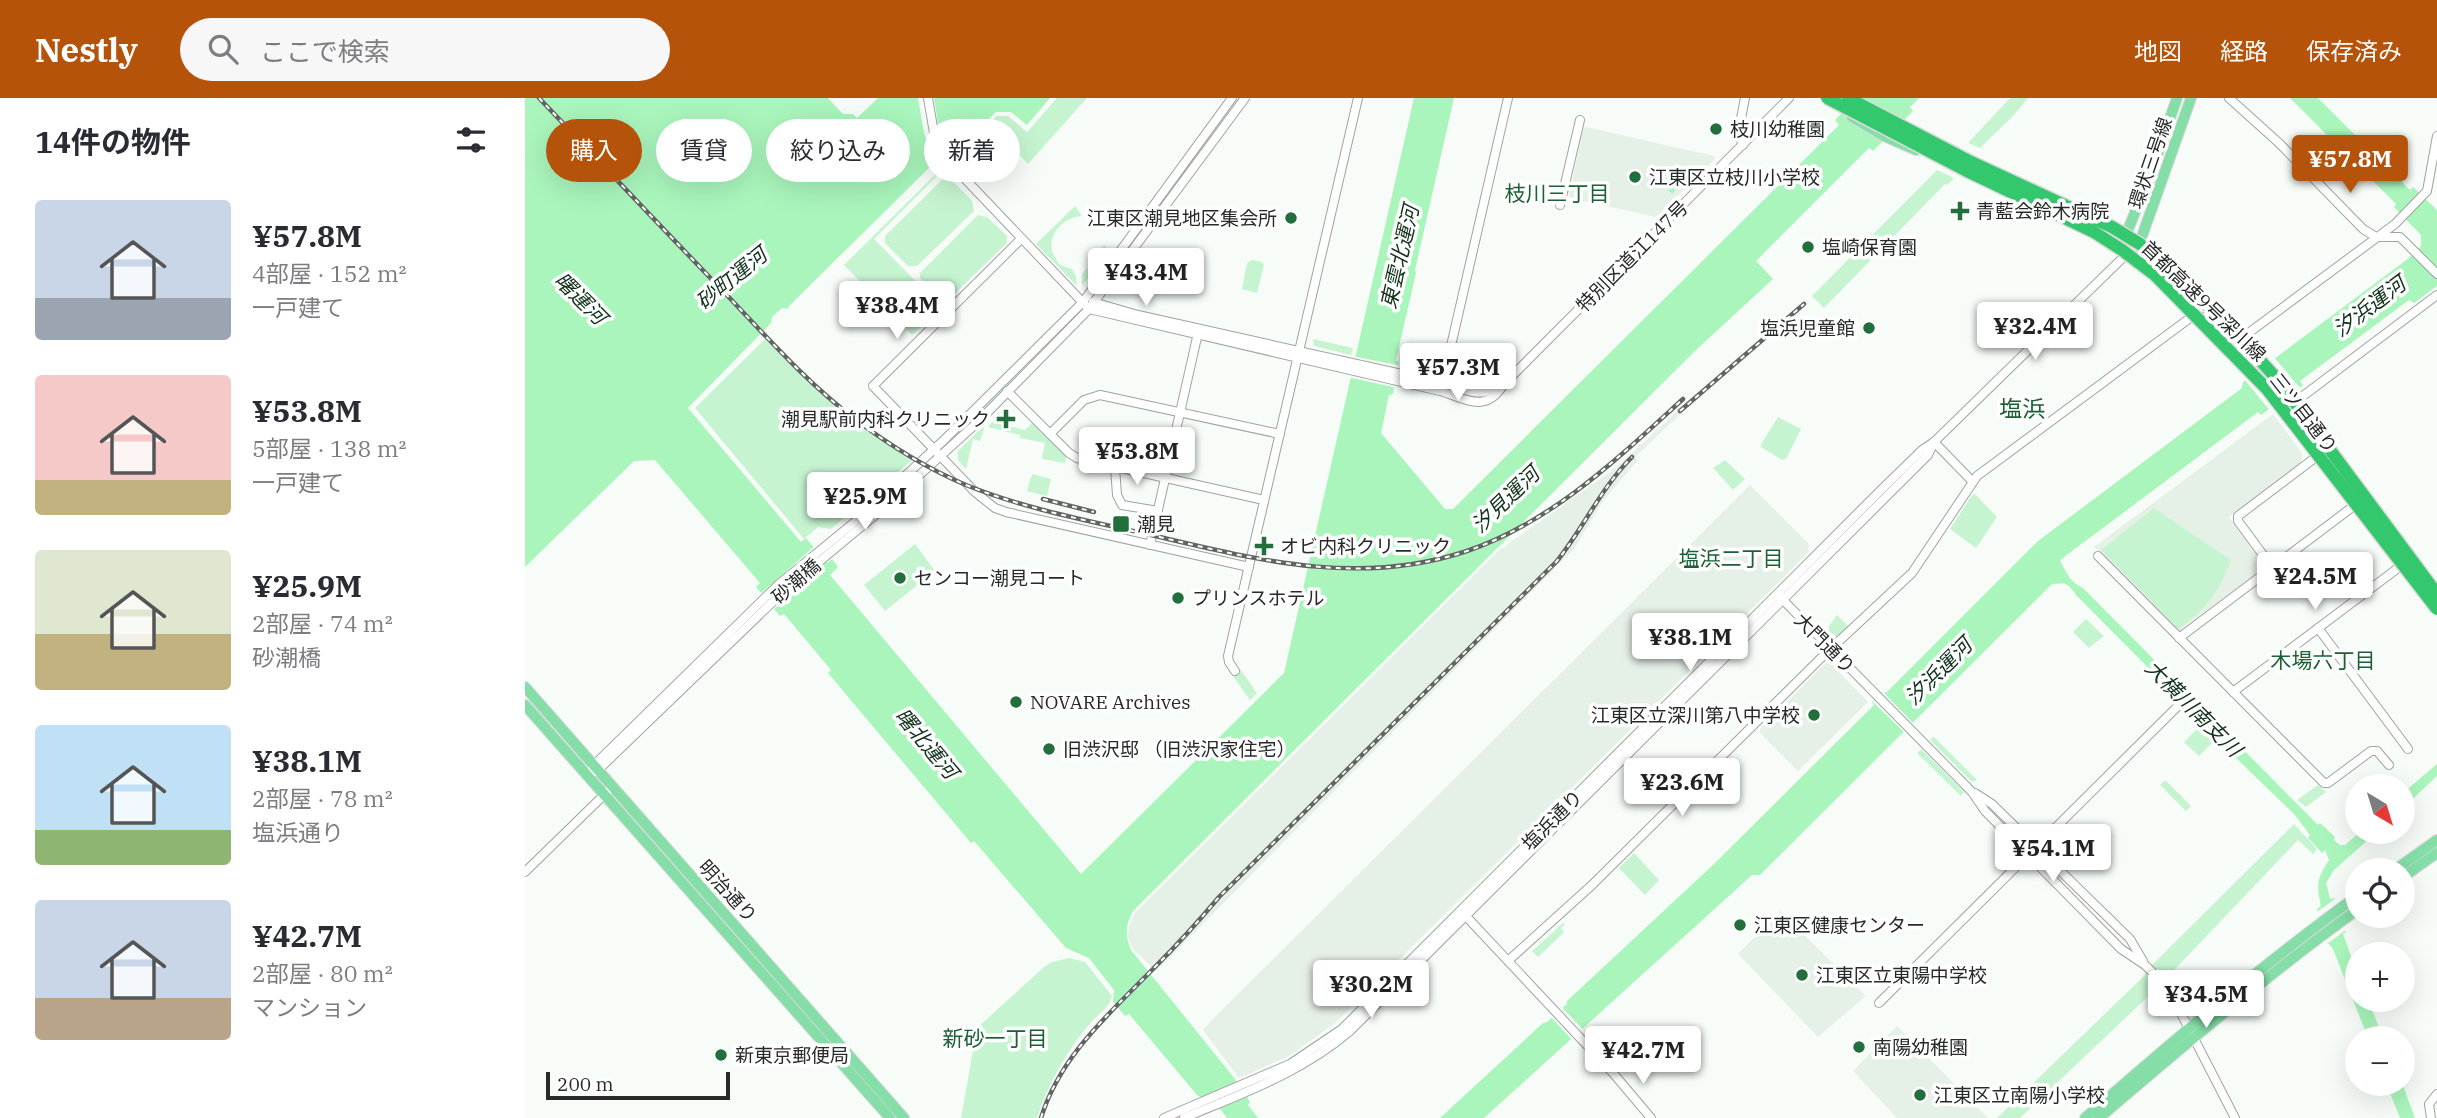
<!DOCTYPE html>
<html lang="ja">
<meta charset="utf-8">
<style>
body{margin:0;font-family:"IBM Plex Serif","Noto Sans JP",serif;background:#f7f7f7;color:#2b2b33;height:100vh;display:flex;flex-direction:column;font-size:26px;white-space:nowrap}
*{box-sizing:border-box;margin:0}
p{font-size:23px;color:#7c7c81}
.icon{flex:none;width:38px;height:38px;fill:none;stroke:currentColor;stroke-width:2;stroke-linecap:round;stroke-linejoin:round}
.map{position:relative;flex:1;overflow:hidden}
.panel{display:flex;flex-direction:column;background:#fff;width:525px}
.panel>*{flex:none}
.guide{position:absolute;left:21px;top:21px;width:665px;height:63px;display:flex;gap:14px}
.needle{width:46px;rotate:142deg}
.fabs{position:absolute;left:1820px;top:676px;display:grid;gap:14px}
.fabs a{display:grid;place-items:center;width:70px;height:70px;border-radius:50%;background:#fff;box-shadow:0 7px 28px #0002;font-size:35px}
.scale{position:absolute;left:21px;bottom:18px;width:184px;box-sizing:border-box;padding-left:7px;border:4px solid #282a29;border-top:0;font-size:19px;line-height:24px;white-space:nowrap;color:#282a29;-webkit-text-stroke:5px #fff;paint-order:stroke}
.price{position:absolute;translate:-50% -60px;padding:0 16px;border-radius:7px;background:#fff;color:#222;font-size:23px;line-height:46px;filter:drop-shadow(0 2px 4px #0008)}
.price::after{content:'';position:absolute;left:50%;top:42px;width:21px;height:16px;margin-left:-10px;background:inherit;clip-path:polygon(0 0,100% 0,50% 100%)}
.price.active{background:#b45309;color:#fff}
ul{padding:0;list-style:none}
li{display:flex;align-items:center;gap:21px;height:175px;padding:0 35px}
li span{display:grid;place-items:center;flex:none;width:196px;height:140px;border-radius:7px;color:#555}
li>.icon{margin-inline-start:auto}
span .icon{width:84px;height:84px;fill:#fffc;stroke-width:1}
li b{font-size:30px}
h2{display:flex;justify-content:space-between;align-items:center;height:84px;padding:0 35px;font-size:30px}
.chip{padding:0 24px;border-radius:32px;background:#fff;box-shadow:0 7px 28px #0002;font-size:24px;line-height:63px}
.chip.active{background:#b45309;color:#fff}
header{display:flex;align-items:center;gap:42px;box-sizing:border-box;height:98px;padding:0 35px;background:#b45309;color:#fff}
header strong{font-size:33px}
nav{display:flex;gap:38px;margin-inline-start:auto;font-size:24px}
.search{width:490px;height:63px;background:#f7f7f7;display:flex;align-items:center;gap:18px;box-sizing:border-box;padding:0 24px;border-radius:38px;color:#7c7c81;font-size:26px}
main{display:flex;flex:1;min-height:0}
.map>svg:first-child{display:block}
.built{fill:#e5f0e7}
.green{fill:#c6f4d0}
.water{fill:#a9f5bc}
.pier{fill:#f7fcf8}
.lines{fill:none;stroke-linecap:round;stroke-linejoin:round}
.tertiary-casing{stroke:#9fa39f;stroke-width:10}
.primary-casing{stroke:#d8d9d8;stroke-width:12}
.tertiary{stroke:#fff;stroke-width:8}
.primary{stroke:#85dea7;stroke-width:10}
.rail-casing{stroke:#616462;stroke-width:4.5}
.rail{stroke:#fff;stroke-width:2;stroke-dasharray:5;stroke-linecap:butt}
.motorway-bridge-casing{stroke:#d8d9d8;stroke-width:15;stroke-linecap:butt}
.motorway-bridge{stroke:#33c86d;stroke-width:12}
.poi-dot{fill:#226e3d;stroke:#fff;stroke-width:2.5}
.labels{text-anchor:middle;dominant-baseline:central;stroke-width:7;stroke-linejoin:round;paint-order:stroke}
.poi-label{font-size:19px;fill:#282a29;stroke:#fff;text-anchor:start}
.street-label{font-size:19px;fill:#282a29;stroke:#fff}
.neighbourhood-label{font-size:21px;fill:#1b6134;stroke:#fff}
.water-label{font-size:21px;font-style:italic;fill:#12321c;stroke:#fff}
.quarter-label{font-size:23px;fill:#1b6134;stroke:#fff}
</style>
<header>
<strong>Nestly</strong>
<div class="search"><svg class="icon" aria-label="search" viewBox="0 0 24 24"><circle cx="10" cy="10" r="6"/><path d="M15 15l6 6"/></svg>ここで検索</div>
<nav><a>地図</a><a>経路</a><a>保存済み</a></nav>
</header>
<main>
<section class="panel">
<h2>14件の物件<svg class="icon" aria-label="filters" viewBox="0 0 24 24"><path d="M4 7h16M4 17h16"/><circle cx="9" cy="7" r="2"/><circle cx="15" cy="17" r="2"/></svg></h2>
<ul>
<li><span style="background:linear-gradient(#c9d6e8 70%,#9aa5b1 0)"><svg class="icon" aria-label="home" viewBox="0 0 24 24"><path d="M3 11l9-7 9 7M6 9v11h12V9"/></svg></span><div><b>¥57.8M</b><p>4部屋 · 152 m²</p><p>一戸建て</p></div></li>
<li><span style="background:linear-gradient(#f6c9c9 75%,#c2b280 0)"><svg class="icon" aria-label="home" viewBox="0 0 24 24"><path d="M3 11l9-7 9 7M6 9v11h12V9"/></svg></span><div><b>¥53.8M</b><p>5部屋 · 138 m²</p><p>一戸建て</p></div></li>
<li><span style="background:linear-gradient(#dfe7d0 60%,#c2b280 0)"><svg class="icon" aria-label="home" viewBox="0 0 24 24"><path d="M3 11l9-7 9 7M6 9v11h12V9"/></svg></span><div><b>¥25.9M</b><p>2部屋 · 74 m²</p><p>砂潮橋</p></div></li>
<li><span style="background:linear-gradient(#bfe0f5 75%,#8fb573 0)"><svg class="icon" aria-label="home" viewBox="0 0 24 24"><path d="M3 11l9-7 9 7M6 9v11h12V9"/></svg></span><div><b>¥38.1M</b><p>2部屋 · 78 m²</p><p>塩浜通り</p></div></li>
<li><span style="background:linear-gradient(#c9d6e8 70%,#b9a48a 0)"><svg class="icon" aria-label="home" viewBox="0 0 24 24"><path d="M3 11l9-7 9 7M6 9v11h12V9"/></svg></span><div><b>¥42.7M</b><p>2部屋 · 80 m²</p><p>マンション</p></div></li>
</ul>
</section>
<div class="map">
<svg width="1912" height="1020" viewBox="0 0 1912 1020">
<rect width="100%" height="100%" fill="#f7fcf8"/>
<g class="built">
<path d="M1061,29L1189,58L1190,61L1131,119L1045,100L1044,97L1058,31Z"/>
<path d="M1279,203L1282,206L1179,294L1110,359L1113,362L1078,403L1049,451L631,873L608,851L603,839L604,828L610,815L973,453L1091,370L1176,291Z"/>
<path d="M1748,316L1777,355L1776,365L1704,419L1740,469L1654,533L1569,449Z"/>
<path d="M1225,387L1284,446L1283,455L809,926L764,958L714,980L678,932L688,921Z"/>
<path d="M1300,566H1306L1343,604L1273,673L1235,635V631Z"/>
<path d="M1255,813L1341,898L1293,939L1213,856Z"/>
<path d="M1372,928L1463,1020H1372L1328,973Z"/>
</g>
<g class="green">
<path d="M532,0H562L503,66L481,43L445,79L429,62L428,60L472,18H483L502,34Z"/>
<path d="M1485,0H1503L1488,18L1455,50L1443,45Z"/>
<path d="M685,36L688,38L581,182L579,181Z"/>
<path d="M416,71L417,73L349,141L413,206L411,209V214L387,237L319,167Z"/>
<path d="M1412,72L1429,80L1422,87L1420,86L1299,210L1287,198Z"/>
<path d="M422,77L447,103L449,113L392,168H383L360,145V138Z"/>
<path d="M550,108L557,118C541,118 523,135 527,152C528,157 532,163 535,167L547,171L551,178L552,188L511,146Z"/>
<path d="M453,117L462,119L482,138V145L426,199L417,202L395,180V175Z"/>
<path d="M579,147L584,153L557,188V176L572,160Z"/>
<path d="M727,162L737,164L739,167L732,195L717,191L722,165Z"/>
<path d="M547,222L450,320L426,340Z"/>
<path d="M240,241C285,288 331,328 387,362L306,431L293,429L279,441L170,310Z"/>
<path d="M788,241L828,250L826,257L789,248Z"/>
<path d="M1253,319L1276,331L1261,361L1257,362L1236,349V346Z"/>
<path d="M509,323L542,356L540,365L517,361L520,345L495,340V337L463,329L467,324L500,332Z"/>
<path d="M460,327L455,343L448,341L441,371L433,362V353Z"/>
<path d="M1200,362L1220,381L1208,392L1188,370Z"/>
<path d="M507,376L526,381L522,398L502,393Z"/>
<path d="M1450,396L1472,419L1451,450L1425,431L1447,397Z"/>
<path d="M1629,410L1706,462C1693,496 1683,509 1653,531L1576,452Z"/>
<path d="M390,446L410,473L360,513L339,487Z"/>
<path d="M1312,517L1325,530L1315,539H1310L1304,533V528Z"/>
<path d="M1561,521L1579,538L1564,550L1548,534Z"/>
<path d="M715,571L732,595L725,602L707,577Z"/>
<path d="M1675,628L1690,642L1674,658L1659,644Z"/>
<path d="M1409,639L1451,681L1450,683H1446L1405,642Z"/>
<path d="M1396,651L1439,694L1436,698L1392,655Z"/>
<path d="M1640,682L1666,708L1661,713L1635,687Z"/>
<path d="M1793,687L1801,694L1781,709L1772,702Z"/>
<path d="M1769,726L1792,751L1788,756L1773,742L1632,890L1495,1020H1472L1619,878L1627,867Z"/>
<path d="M1109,755L1134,782L1120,797L1094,770Z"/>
<path d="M1038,825L1040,826L1036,830L1039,834L1013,859L1007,853Z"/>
<path d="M544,860L560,864L587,898C585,909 575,915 567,923C542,952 524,984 512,1020H436L452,930L519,869L527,864Z"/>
</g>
<g class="water">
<path d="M0,0H303L318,16H328L332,20L353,0H525L502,27L486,14H471L410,73L405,69L263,209L264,211L257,210L247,219L246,225L163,310L276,444L281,440L302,465L307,461L313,469L305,477L556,776L759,575L889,0H929L890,172L891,175L871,262L874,264L868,296L864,297L856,335L920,411H928L1314,27L1310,22L1332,0H1394L1385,9L1388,13L1348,53L1344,50L1231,163L1248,181L1172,251L608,813C600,827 600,838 606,852L710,981L725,1004L723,1007L733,1020H702L696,1012L672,997L604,916L600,918L588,904L589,892L564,860L541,850L449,743L446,745L303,575L306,572L259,516L255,518L231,489L235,485L130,362L109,363L0,469Z"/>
<path d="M1765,0H1793L1885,92L1888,89L1912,112V188L1889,205L1884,202L1775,283L1778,287L1736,317L1733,314L1535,462C1542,477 1546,484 1558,490L1793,727L1795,725L1810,739L1809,742L1815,747H1820L1836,733H1853L1809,772L1801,785L1805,801L1810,800L1821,834L1818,836C1827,860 1832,874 1832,901H1843L1858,940H1843L1808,851L1804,846H1802L1792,811L1796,808C1791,785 1792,781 1804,762L1800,752L1797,755L1783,740L1785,737L1770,717L1709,658L1710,657L1551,497C1542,484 1542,485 1527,486L1235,777H1227L959,1020H915L1018,925L1022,924L1042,906V903L1189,766L1349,607L1347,604L1357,594L1361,595L1513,443L1717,290L1718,284L1884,160L1896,148V137L1869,109L1871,106Z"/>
<path d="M1156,72L1164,79L1147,96L1140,88Z"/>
<path d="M1912,666V678L1878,710V695Z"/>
<path d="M1861,985H1877L1890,1020H1875Z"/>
</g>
<g class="pier">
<path d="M393,0H409L414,32L427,60L416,70L406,54L399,35Z"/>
<path d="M827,258L877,268L873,290L822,279Z"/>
<path d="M1749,259L1776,291L1746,314L1719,281Z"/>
<path d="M291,447L302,461L305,459L306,460L247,513L234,497Z"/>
<path d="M1358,594L1390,627L1381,636L1348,604Z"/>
<path d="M1811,800L1821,832L1802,846L1792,814Z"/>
<path d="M1035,907L1060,934L1049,944L1024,917Z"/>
</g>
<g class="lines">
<g class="tertiary-casing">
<g id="tertiary">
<path d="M403,0L409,35L423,63L564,211L915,293C942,301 961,316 979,286L1264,0"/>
<path d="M1704,0L1754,45L1838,131L1851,139H1875L1912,176"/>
<path d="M1218,47L1213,36L1220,0"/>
<path d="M1035,107L1055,22"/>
<path d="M496,141L348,288L450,394L470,410L481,414L724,469"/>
<path d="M568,204L613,217L917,285C941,292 953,301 976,288"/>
<path d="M1702,251L1870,126L1902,93L1912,38"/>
<path d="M917,287L983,0"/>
<path d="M482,293L544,355L552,360L739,402"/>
<path d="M1774,301L1912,197"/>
<path d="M525,336L559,302L575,297L755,336"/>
<path d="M1409,344L1448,384"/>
<path d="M590,369L592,397L597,407L633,413"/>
<path d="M625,447L673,235"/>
<path d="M1573,458L1799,685H1803L1846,653H1852L1864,667"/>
<path d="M1747,469L1713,423V418L1791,359"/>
<path d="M1256,500L1447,694L1460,713L1596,851L1620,867L1643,890L1710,1020"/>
<path d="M1793,530L1883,651"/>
<path d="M1654,540L1834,404"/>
<path d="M710,573L704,564L703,558L833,0"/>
<path d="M1708,594L1881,464"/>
<path d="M67,669L254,486L337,418L419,342L558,204L707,0"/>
<path d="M62,678L72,673L260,492L348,419L454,323L564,211L720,0"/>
<path d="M1450,695L1467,706L1605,841L1618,863"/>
<path d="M0,774L82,694"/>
<path d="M938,815L1088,975L1126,1020"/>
<path d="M984,862L1067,787L1298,558L1387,475L1452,378L1669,217L1684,203"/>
<path d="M1354,905L1654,607"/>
<path d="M639,1020L765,966L817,931L1357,391L1397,352L1409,344L1616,142"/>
<path d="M659,1020C718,995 776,975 825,933L1398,362L1403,357L1409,344"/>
<path d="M1906,1020L1904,1006L1912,996"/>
</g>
</g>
<g class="primary-casing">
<g id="primary">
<path d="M1327,19L1359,38L1391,52"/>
<path d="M1616,141L1666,0"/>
<path d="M1595,152L1628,69L1652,0"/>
<path d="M0,589L379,1020"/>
<path d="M0,607L365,1020"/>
<path d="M1870,772L1912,742"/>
<path d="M1878,779L1912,755"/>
<path d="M1560,1020C1648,943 1737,867 1832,798"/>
<path d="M1574,1020C1658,948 1742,877 1832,812"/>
</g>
</g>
<use href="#tertiary" class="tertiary"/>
<use href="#primary" class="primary"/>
<g class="rail-casing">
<g id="rail">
<path d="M14,0C75,64 136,129 198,193C240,237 281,284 330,321C364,347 401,370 441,387C500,411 565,423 626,437C733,462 834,489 942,453C1027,424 1092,361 1158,301"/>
<path d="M1155,313L1279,206"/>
<path d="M518,401L569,414"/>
<path d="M516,1020C535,958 584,916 628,871C651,848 673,824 694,799L1032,463C1059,429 1076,390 1107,359"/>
</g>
</g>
<use href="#rail" class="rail"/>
<g class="motorway-bridge-casing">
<g id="motorway-bridge">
<path d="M1302,0L1442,73L1569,134L1597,152L1630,177L1742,291L1912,511"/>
<path d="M1323,0L1446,64L1587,129L1615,146L1645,169L1712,237L1753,282L1912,496"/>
</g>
</g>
<use href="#motorway-bridge" class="motorway-bridge"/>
</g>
<g class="poi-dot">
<circle cx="1191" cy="31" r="7"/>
<circle cx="1110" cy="79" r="7"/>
<path d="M1431.5 102.5h7v7h7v7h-7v7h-7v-7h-7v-7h7z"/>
<circle cx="766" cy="120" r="7"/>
<circle cx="1283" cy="149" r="7"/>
<circle cx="1344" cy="230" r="7"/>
<path d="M477.5 310.5h7v7h7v7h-7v7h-7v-7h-7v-7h7z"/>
<rect x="587" y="417" width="18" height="18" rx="3.5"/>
<path d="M735.5 437.5h7v7h7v7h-7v7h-7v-7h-7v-7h7z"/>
<circle cx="375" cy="480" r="7"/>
<circle cx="653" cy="500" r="7"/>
<circle cx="491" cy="604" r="7"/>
<circle cx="1289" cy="617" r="7"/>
<circle cx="524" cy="651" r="7"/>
<circle cx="1215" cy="827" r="7"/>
<circle cx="1277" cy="877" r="7"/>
<circle cx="1334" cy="949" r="7"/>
<circle cx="196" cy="957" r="7"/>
<circle cx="1395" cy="997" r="7"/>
</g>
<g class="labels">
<g class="poi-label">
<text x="1205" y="31">枝川幼稚園</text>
<text x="1124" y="79">江東区立枝川小学校</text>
<text x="1451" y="113">青藍会鈴木病院</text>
<text x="752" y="120" text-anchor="end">江東区潮見地区集会所</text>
<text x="1297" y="149">塩崎保育園</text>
<text x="1330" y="230" text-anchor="end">塩浜児童館</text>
<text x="465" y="321" text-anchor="end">潮見駅前内科クリニック</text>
<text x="612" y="426">潮見</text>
<text x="755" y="448">オビ内科クリニック</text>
<text x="389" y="480">センコー潮見コート</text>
<text x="667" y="500">プリンスホテル</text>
<text x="505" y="604">NOVARE Archives</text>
<text x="1275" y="617" text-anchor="end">江東区立深川第八中学校</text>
<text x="538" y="651">旧渋沢邸 （旧渋沢家住宅）</text>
<text x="1229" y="827">江東区健康センター</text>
<text x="1291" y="877">江東区立東陽中学校</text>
<text x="1348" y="949">南陽幼稚園</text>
<text x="210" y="957">新東京郵便局</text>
<text x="1409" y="997">江東区立南陽小学校</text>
</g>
<g class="street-label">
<text transform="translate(1625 65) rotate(-71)">環状三号線</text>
<text transform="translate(1107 158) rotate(-45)">特別区道江147号</text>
<text transform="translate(1679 203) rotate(44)">首都高速9号深川線</text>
<text transform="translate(1779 315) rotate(52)">三ツ目通り</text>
<text transform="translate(271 483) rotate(-41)">砂潮橋</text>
<text transform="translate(1300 545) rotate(45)">大門通り</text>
<text transform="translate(1027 722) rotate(-45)">塩浜通り</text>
<text transform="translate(203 793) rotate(48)">明治通り</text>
</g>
<g class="neighbourhood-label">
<text x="1032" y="95">枝川三丁目</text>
<text x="1206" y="460">塩浜二丁目</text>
<text x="1798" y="562">木場六丁目</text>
<text x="470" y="940">新砂一丁目</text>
</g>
<g class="water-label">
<text transform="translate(874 159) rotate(-77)">東雲北運河</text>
<text transform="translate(206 180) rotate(-39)">砂町運河</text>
<text transform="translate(56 200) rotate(45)">曙運河</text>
<text transform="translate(1844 208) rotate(-37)">汐浜運河</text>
<text transform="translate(980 401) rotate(-44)">汐見運河</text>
<text transform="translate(1413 573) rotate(-45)">汐浜運河</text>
<text transform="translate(1669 610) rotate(45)">大横川南支川</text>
<text transform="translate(402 645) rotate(50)">曙北運河</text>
</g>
<g class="quarter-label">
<text x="1497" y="310">塩浜</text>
</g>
</g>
</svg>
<div class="fabs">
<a><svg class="needle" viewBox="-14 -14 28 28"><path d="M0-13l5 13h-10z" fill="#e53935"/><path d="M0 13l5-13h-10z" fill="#7c7c81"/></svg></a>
<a><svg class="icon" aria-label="locate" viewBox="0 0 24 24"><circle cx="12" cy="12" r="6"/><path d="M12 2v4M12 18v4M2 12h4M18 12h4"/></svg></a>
<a>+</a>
<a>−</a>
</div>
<div class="scale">200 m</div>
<b class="price active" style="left:1825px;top:97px">¥57.8M</b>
<b class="price" style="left:621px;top:210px">¥43.4M</b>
<b class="price" style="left:372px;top:243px">¥38.4M</b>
<b class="price" style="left:1510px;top:264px">¥32.4M</b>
<b class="price" style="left:933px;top:305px">¥57.3M</b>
<b class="price" style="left:612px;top:389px">¥53.8M</b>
<b class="price" style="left:340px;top:434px">¥25.9M</b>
<b class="price" style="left:1790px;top:514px">¥24.5M</b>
<b class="price" style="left:1165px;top:575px">¥38.1M</b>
<b class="price" style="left:1157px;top:720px">¥23.6M</b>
<b class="price" style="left:1528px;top:786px">¥54.1M</b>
<b class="price" style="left:846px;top:922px">¥30.2M</b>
<b class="price" style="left:1681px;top:932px">¥34.5M</b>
<b class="price" style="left:1118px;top:988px">¥42.7M</b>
<div class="guide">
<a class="chip active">購入</a>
<a class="chip">賃貸</a>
<a class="chip">絞り込み</a>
<a class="chip">新着</a>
</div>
</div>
</main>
